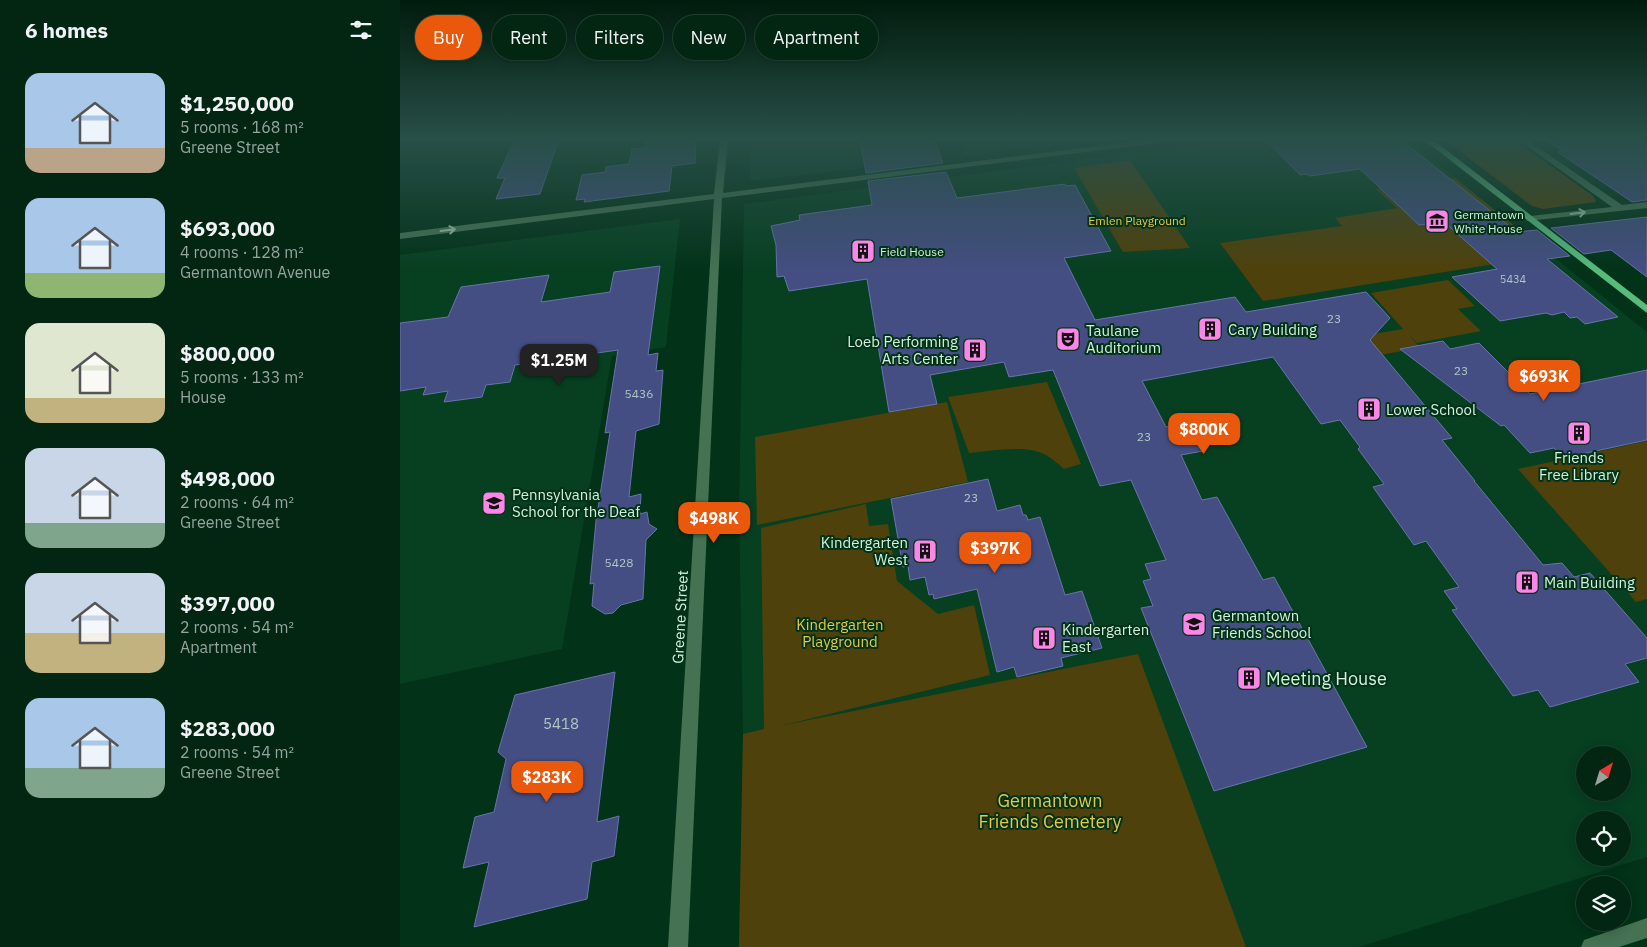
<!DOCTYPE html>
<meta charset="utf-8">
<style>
body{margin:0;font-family:"IBM Plex Sans",sans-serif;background:#0c2e1b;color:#f1f3f6;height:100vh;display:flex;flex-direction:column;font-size:19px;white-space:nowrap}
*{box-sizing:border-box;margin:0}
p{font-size:16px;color:#96a59f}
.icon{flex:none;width:28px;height:28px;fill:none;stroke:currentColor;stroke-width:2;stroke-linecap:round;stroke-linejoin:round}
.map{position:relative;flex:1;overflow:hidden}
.sheet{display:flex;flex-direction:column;background:#022612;width:400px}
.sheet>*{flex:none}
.hud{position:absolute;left:15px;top:15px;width:475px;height:45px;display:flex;gap:10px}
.needle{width:32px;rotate:38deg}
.tools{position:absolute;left:1176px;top:746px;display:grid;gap:10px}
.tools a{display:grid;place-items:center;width:55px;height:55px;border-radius:50%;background:#022612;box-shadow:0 2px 12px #0003,0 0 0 1px #234332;font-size:25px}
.price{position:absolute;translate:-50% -42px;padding:0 11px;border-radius:10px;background:#ea580c;color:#fff;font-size:16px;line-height:32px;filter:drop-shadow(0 1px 2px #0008)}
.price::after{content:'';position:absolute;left:50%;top:30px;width:15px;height:11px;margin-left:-8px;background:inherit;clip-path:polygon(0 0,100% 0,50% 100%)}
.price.active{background:#222;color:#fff}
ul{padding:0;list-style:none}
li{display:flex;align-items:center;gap:15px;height:125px;padding:0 25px}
li span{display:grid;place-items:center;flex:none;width:140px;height:100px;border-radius:15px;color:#555}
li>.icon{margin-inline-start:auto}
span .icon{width:60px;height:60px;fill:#fffc;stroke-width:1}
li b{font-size:21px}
h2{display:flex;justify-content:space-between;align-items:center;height:60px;padding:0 25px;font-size:21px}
.tag{padding:0 18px;border-radius:22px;background:#022612;box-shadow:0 2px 12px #0003,0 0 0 1px #234332;font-size:18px;line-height:45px}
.tag.active{background:#ea580c;color:#fff}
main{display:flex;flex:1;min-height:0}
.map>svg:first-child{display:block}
.built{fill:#073f21;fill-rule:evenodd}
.green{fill:#4f410b}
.building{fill:#444e82;stroke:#6874ab}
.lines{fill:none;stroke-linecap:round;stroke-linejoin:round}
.minor{fill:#457253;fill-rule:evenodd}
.primary{fill:#57bb7c;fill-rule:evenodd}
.oneway{stroke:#9abea5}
.labels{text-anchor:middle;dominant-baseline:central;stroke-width:4;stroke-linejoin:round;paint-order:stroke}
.far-number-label{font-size:11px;fill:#afc8c5}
.far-poi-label{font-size:12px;fill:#d3f1db;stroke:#023218;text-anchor:start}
.far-park-label{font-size:12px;fill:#e9c643;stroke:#023218}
.number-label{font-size:12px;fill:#afc8c5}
.poi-label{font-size:15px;fill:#d3f1db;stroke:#023218;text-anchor:start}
.street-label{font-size:15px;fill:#d3f1db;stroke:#023218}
.park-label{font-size:15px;fill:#e9c643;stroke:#023218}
.near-number-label{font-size:15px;fill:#afc8c5}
.near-poi-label{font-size:18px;fill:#d3f1db;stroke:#023218;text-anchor:start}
.near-park-label{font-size:18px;fill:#e9c643;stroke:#023218}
</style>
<main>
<section class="sheet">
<h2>6 homes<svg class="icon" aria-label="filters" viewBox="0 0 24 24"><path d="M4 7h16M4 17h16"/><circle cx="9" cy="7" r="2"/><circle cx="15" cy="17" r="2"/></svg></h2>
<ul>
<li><span style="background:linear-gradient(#a9c7e8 75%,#b9a48a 0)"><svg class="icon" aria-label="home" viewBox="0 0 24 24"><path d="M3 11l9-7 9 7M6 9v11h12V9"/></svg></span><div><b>$1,250,000</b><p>5 rooms · 168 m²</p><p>Greene Street</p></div></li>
<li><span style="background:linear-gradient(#a9c7e8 75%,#8fb573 0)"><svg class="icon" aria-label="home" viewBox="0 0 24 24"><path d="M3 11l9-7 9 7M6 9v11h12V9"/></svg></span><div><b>$693,000</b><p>4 rooms · 128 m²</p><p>Germantown Avenue</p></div></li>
<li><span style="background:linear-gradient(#dfe7d0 75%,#c2b280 0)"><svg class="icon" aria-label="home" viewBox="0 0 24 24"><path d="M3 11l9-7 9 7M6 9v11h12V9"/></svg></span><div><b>$800,000</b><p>5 rooms · 133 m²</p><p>House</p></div></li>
<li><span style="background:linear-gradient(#c9d6e8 75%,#7fa58c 0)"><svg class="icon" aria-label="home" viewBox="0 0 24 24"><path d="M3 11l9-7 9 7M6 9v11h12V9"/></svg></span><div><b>$498,000</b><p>2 rooms · 64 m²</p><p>Greene Street</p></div></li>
<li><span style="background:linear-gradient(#c9d6e8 60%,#c2b280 0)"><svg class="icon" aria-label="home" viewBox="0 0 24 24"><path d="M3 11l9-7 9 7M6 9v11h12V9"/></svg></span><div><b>$397,000</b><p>2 rooms · 54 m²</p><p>Apartment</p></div></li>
<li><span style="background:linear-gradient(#a9c7e8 70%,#7fa58c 0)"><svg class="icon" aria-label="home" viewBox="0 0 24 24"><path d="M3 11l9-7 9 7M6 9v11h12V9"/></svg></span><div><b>$283,000</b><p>2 rooms · 54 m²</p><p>Greene Street</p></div></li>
</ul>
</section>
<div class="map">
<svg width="1247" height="947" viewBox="0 0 1247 947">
<rect width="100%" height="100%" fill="#023218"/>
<g class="built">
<path d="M351,139H515L522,161L350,181Z"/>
<path d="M558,139H694L565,155Z"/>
<path d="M842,139H1007L1247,332V857L959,947H339L343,734L339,514L344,204ZM1185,755H1222V792H1185ZM1185,820H1222V858H1185Z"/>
<path d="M280,219L266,347L212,356L162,649L0,684V255Z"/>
</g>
<g class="green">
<path d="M1044,139H1113L1193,196L1196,202L1143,209L1132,206Z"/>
<path d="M730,160L790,248L723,252L674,168Z"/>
<path d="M1055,178L1151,255L863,301L820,243L942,226L935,218L997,208L976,189Z"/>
<path d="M1048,280L1075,306L1058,309L1081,331L1017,343L1009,334L1020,348L917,366L903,346L1003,329L971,293Z"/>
<path d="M647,382L681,464L664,469C658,464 653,459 646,455C627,444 590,451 569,453L548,397Z"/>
<path d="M547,402L568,482L357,525L355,437Z"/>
<path d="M1247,441V599L1236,602L1118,469Z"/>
<path d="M466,504L469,526L488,524L497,581L538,614L574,605L590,675L384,725L738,654L846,947H339L343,734L364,729L361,528Z"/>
</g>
<g class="building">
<path d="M115,139H159L140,194L96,199L105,178H97Z"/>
<path d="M246,139H296L295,163L272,166L269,191L184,202L185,199L176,200L182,175L205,172L206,167L229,164L232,149L244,148Z"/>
<path d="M460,139H534L543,163L466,173Z"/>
<path d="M865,139H1000L1117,232L1137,230L1170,256L1147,259L1218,317L1185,324L1177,317L1170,318L1164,312L1152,315L1146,313L1100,321L1052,277L1097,269L1044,222L1019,225L960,169L910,176L907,174L900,175Z"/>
<path d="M1145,139H1247V200L1232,202L1158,152L1163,151Z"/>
<path d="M546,172L557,198L665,184L666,186L675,185L711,251L664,258L695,320L835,297L846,312L966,292L990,318L970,340L1052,438L1042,440L1075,481H1074L1143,565L1162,563L1174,577L1190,573L1247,638V658L1225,664L1239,682L1150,707L1138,690L1113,696L1052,610L1057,609L1044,591L1059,587L1026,541L1014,545L973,487L984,484L958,449L960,447L940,420L921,424L873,357L742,381L766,427L787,423L803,451L781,455L802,500L817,497L863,580L874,577L967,747L814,791L741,608L753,606L743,581L751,579L745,564L766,560L731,480L700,486L653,370L609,377L604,362L530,375L537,404L489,412L467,279L389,291L384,276L377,277L376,245L371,226L400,220L399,215L472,205L468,181Z"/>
<path d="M1247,217V277L1211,250L1184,254L1151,228Z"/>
<path d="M260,266L248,355L258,353L256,371L263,370L259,424L236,431L229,497L241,494L240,514L247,512L249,524L257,529L246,540L243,599L221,605L213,613L205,614L192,606L194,583L190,584L196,521L210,432L205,433L218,350L115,365L110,382L86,385L82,397L44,402L48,391L23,395L26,387L0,391V323L48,317L61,287L149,275L141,302L210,292L214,272Z"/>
<path d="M1043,341L1050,349L1079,343L1130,394L1247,370V440L1163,458L1154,448L1130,453L1104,425L1101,426L1000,349Z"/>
<path d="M588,479L597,511L620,505L623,515H626L628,520L640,517L665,595L682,591L702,648L661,658L663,666L617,677L614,667L597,672L577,589L534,599L533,594L529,595L525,577L510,580L508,566L503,567L491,499Z"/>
<path d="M215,672L197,822L219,816L214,856L192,862L187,899L74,927L89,862L63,868L75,817L94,812L106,759L98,752L115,695Z"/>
</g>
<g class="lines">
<g class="minor">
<path d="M320,139H328L323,193L753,139H777L773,141L322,198L288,947H268L314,199L0,239V233L314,194Z"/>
<path d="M1117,139H1126L1222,205L1247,202V208L1127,221L1126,219L1130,216L1212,207Z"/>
<path d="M1247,918V938L1219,947H1181L1184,940Z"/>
</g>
<path class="primary" d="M1023,139H1032L1247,305V313Z"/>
</g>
<defs><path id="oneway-shaft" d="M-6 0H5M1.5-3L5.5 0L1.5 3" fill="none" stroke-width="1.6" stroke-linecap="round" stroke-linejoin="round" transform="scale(1.25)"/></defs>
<g class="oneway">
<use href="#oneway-shaft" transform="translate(1178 213) rotate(-7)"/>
<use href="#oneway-shaft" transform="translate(48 230) rotate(-7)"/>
</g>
<linearGradient id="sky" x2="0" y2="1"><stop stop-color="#011c0d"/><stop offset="0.51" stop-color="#284f48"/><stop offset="1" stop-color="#284f48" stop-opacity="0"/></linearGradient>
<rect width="1247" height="272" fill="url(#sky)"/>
<defs>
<g id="museum-square" transform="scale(1.25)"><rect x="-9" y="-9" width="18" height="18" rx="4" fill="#fa87e7" stroke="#023218"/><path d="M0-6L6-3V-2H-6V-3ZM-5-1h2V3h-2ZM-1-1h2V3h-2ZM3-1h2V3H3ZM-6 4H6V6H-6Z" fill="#111"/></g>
<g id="building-square" transform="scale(1.25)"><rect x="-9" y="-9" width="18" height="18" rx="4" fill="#fa87e7" stroke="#023218"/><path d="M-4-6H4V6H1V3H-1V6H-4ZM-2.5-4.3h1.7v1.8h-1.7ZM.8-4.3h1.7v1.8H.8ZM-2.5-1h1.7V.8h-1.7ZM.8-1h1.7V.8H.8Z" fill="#111"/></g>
<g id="theatre-square" transform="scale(1.25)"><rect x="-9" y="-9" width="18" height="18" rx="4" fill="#fa87e7" stroke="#023218"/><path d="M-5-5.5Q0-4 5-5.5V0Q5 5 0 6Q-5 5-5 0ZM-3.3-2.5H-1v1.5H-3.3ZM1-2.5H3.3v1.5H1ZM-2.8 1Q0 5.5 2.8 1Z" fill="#111"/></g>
<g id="school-square" transform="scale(1.25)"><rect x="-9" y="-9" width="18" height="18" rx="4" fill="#fa87e7" stroke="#023218"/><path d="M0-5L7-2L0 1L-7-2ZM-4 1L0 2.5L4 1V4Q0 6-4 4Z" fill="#111"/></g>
</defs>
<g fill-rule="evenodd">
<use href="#museum-square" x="1037" y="221"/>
<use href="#building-square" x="463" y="251"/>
<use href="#building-square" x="810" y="329"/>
<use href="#theatre-square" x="668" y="339"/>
<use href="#building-square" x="575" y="350"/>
<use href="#building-square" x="969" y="409"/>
<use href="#building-square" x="1179" y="433"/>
<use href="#school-square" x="94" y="503"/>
<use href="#building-square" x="525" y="551"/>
<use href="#building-square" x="1127" y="582"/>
<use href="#school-square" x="794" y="624"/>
<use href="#building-square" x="644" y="638"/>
<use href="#building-square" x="849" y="678"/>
</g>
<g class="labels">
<g class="far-number-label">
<text x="1113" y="279">5434</text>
</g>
<g class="far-poi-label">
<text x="1054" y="214">Germantown<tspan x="1054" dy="14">White House</tspan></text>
<text x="480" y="251">Field House</text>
</g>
<g class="far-park-label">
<text x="737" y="220">Emlen Playground</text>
</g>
<g class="number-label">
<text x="934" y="318">23</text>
<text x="1061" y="370">23</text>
<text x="239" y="393">5436</text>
<text x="744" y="436">23</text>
<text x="571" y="497">23</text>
<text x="219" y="562">5428</text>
</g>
<g class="poi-label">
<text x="828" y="329">Cary Building</text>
<text x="686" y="330">Taulane<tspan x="686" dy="17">Auditorium</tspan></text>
<text x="558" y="341" text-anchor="end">Loeb Performing<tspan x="558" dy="17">Arts Center</tspan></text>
<text x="986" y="409">Lower School</text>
<text x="1179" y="457" text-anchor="middle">Friends<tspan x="1179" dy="17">Free Library</tspan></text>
<text x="112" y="494">Pennsylvania<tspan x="112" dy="17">School for the Deaf</tspan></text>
<text x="508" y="542" text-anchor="end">Kindergarten<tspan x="508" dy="17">West</tspan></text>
<text x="1144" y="582">Main Building</text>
<text x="812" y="615">Germantown<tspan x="812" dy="17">Friends School</tspan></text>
<text x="662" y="629">Kindergarten<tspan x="662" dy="17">East</tspan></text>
</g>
<g class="street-label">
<text transform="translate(280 617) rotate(-87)">Greene Street</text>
</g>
<g class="park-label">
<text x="440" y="624">Kindergarten<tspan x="440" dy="17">Playground</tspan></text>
</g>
<g class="near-number-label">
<text x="161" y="723">5418</text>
</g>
<g class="near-poi-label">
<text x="866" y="678">Meeting House</text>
</g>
<g class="near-park-label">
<text x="650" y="800">Germantown<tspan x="650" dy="21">Friends Cemetery</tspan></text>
</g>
</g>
</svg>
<div class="tools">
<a><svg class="needle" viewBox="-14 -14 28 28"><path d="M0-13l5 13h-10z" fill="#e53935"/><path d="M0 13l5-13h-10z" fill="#96a59f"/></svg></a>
<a><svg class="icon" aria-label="locate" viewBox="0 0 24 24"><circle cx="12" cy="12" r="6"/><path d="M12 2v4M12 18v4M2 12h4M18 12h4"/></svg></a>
<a><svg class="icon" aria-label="layers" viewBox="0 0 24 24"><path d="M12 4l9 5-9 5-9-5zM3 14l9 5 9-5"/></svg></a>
</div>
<b class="price active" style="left:159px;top:386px">$1.25M</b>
<b class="price" style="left:1144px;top:402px">$693K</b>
<b class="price" style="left:804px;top:455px">$800K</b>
<b class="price" style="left:314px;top:544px">$498K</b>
<b class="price" style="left:595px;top:574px">$397K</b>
<b class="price" style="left:147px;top:803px">$283K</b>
<div class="hud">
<a class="tag active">Buy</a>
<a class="tag">Rent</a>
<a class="tag">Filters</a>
<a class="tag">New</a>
<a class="tag">Apartment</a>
</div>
</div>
</main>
